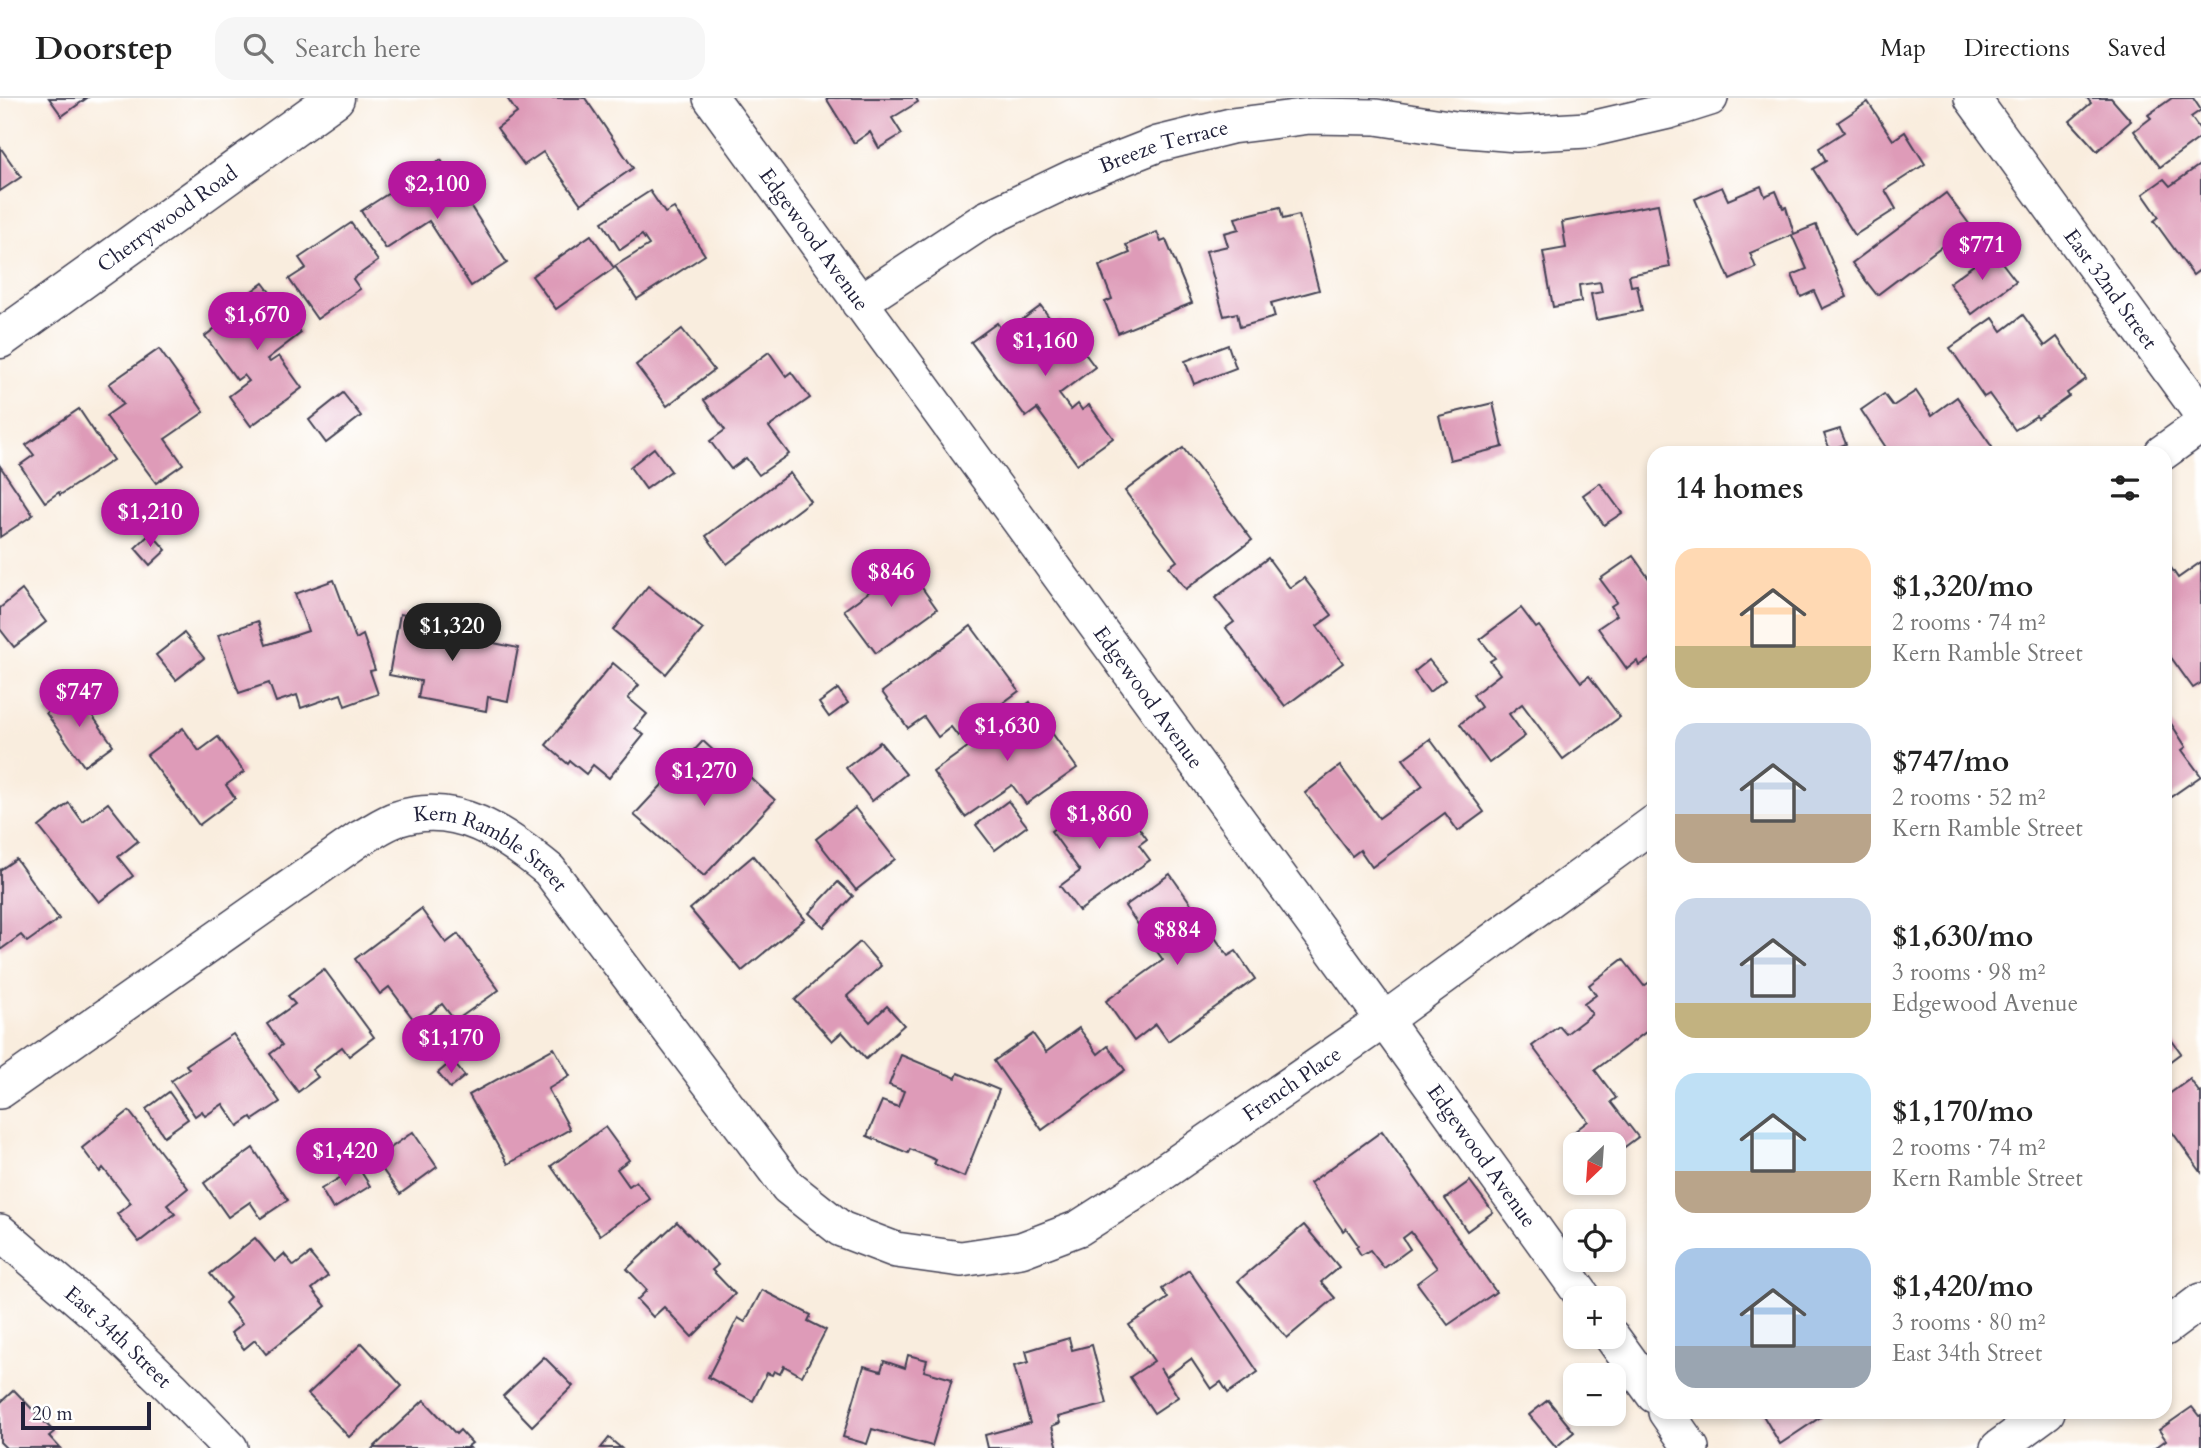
<!DOCTYPE html>
<meta charset="utf-8">
<style>
body{margin:0;font-family:Cardo,serif;background:#f6f6f6;color:#222;height:100vh;display:flex;flex-direction:column;font-size:26px;white-space:nowrap}
*{box-sizing:border-box;margin:0}
p{font-size:23px;color:#767676}
.icon{flex:none;width:38px;height:38px;fill:none;stroke:currentColor;stroke-width:2;stroke-linecap:round;stroke-linejoin:round}
.map{position:relative;flex:1;overflow:hidden}
.details{position:absolute;left:1647px;top:348px;width:525px;height:973px;display:flex;flex-direction:column;background:#fff;border-radius:21px;box-shadow:0 4px 10px #0003}
.details>*{flex:none}
.needle{width:46px;rotate:205deg}
.buttons{position:absolute;left:1563px;top:1034px;display:grid;gap:14px}
.buttons a{display:grid;place-items:center;width:63px;height:63px;border-radius:14px;background:#fff;box-shadow:0 4px 10px #0003;font-size:35px}
.scale{position:absolute;left:21px;bottom:18px;width:130px;box-sizing:border-box;padding-left:7px;border:4px solid #22223b;border-top:0;font-size:19px;line-height:24px;white-space:nowrap;color:#22223b;-webkit-text-stroke:5px #fff;paint-order:stroke}
.price{position:absolute;translate:-50% -60px;padding:0 16px;border-radius:24px;background:#b5179e;color:#fff;font-size:23px;line-height:46px;filter:drop-shadow(0 2px 4px #0008)}
.price::after{content:'';position:absolute;left:50%;top:42px;width:21px;height:16px;margin-left:-10px;background:inherit;clip-path:polygon(0 0,100% 0,50% 100%)}
.price.on{background:#222;color:#fff}
ul{padding:0;list-style:none}
li{display:flex;align-items:center;gap:21px;height:175px;padding:0 28px}
li span{display:grid;place-items:center;flex:none;width:196px;height:140px;border-radius:21px;color:#555}
li>.icon{margin-inline-start:auto}
span .icon{width:84px;height:84px;fill:#fffc;stroke-width:1}
li b{font-size:30px}
h2{display:flex;justify-content:space-between;align-items:center;height:84px;padding:0 28px;font-size:30px}
header{display:flex;align-items:center;gap:42px;box-sizing:border-box;height:98px;padding:0 35px;background:#fff;border-bottom:2px solid #e0e0e0}
header strong{font-size:33px}
nav{display:flex;gap:38px;margin-inline-start:auto;font-size:24px}
.search{width:490px;height:63px;background:#f6f6f6;display:flex;align-items:center;gap:18px;box-sizing:border-box;padding:0 24px;border-radius:21px;color:#767676;font-size:26px}
.map>svg:first-child{display:block}
.building{fill:#de9bb8}
.lines{fill:none;stroke-linecap:round;stroke-linejoin:round}
.minor-casing{stroke:#424053;stroke-width:38}
.tertiary-casing{stroke:#424053;stroke-width:41}
.minor{stroke:#fff;stroke-width:35}
.tertiary{stroke:#fff;stroke-width:38}
.labels{text-anchor:middle;dominant-baseline:central;stroke-width:5;stroke-linejoin:round;paint-order:stroke}
.street-label{font-size:21px;fill:#22223b;stroke:#fff}
</style>
<header>
<strong>Doorstep</strong>
<div class="search"><svg class="icon" aria-label="search" viewBox="0 0 24 24"><circle cx="10" cy="10" r="6"/><path d="M15 15l6 6"/></svg>Search here</div>
<nav><a>Map</a><a>Directions</a><a>Saved</a></nav>
</header>
<div class="map">
<svg width="2201" height="1350" viewBox="0 0 2201 1350">
<rect width="100%" height="100%" fill="#fff"/>
<filter id="ink" filterUnits="userSpaceOnUse"><feTurbulence type="fractalNoise" baseFrequency=".0143" numOctaves="2"/><feDisplacementMap in="SourceGraphic" scale="14" xChannelSelector="R" yChannelSelector="G"/><feConvolveMatrix kernelMatrix="1 2 1 2 8 2 1 2 1" color-interpolation-filters="sRGB"/></filter>
<filter id="wash" filterUnits="userSpaceOnUse"><feTurbulence type="fractalNoise" baseFrequency=".00686" numOctaves="4" result="noise"/><feDisplacementMap in="SourceGraphic" scale="28" xChannelSelector="R" yChannelSelector="G"/><feGaussianBlur stdDeviation="1.57" result="paint"/><feColorMatrix in="noise" values="0 0 0 0 0 0 0 0 0 0 0 0 0 0 0 0 0 1.4 0 .05"/><feComposite in="paint" operator="in"/></filter>
<g filter="url(#wash)">
<rect width="100%" height="100%" fill="#f9edde"/>
<g id="blocks">
<g class="building">
<path d="M49,0H87L62,18Z"/>
<path d="M507,0H585L633,70L581,106L543,54L524,67L497,30L517,15Z"/>
<path d="M826,0H916L918,4L892,20L902,36L879,50L870,34L854,45Z"/>
<path d="M2087,0H2111L2131,23L2097,53L2070,23L2091,5Z"/>
<path d="M2172,0H2193L2201,12L2191,19L2201,33V39L2160,69L2134,33L2151,20L2148,17Z"/>
<path d="M1868,4L1893,42L1905,34L1925,66L1885,92L1896,111L1855,137L1813,71L1826,63L1819,50L1844,34L1838,24Z"/>
<path d="M0,49L21,79L0,93Z"/>
<path d="M441,62L507,165L471,188L429,123L386,151L361,113Z"/>
<path d="M2201,66V171L2193,177L2154,123L2159,119L2143,96L2164,81L2170,88Z"/>
<path d="M1761,88L1765,98L1776,93L1783,110L1786,109L1794,136L1816,127L1847,199L1822,211L1814,193L1801,199L1792,177L1807,171L1792,137L1750,155L1756,170L1730,182L1695,101L1722,89L1728,102Z"/>
<path d="M650,93L665,115L674,110L705,157L637,201L615,168L649,147L642,137L620,152L602,124Z"/>
<path d="M1946,95L1970,127L1877,197L1852,165Z"/>
<path d="M1658,106L1670,169L1629,177L1631,188L1637,187L1642,213L1596,222L1591,196L1602,194L1600,184L1579,187L1581,204L1553,209L1543,154L1566,150L1562,124Z"/>
<path d="M1280,109L1283,121L1299,117L1319,192L1271,205L1275,219L1240,229L1237,215L1224,218L1206,153L1228,148L1224,135L1239,131L1235,120Z"/>
<path d="M351,125L378,163L353,181L360,191L317,221L289,181L306,170L299,160Z"/>
<path d="M1157,134L1161,144L1166,142L1192,205L1118,235L1105,204L1112,201L1099,168L1130,155L1126,147Z"/>
<path d="M591,137L614,170L556,211L532,178Z"/>
<path d="M1993,153L2016,183L1972,216L1949,185Z"/>
<path d="M263,185L301,235L267,261L270,264L279,258L302,290L251,328L229,298L249,283L244,277L237,282L205,238L223,224L218,218Z"/>
<path d="M1041,208L1054,226L1060,222L1095,269L1059,296L1071,312L1078,306L1082,312L1089,307L1113,340L1077,366L1037,311L1026,319L971,244L997,225L1004,235Z"/>
<path d="M2023,217L2045,248L2057,239L2086,281L2067,295L2069,298L2038,320L2036,318L2015,332L1989,296L1984,299L1950,250L1993,220L2002,233Z"/>
<path d="M682,231L714,272L667,308L636,267Z"/>
<path d="M1228,247L1236,270L1194,286L1185,263Z"/>
<path d="M159,251L204,314L165,341L183,366L156,385L106,318L123,306L109,286Z"/>
<path d="M769,254L786,278L791,274L810,300L769,329L789,356L759,377L746,360L731,371L710,343L725,332L704,302Z"/>
<path d="M1916,293L1932,317L1957,299L1992,349L1983,355H1882L1887,351L1861,312L1884,296L1893,308Z"/>
<path d="M343,295L361,318L326,345L309,322Z"/>
<path d="M1493,305L1503,349L1450,362L1439,318Z"/>
<path d="M79,311L113,362L60,397L59,394L45,404L20,367L34,357L26,347Z"/>
<path d="M1840,331L1846,346L1830,352L1824,336Z"/>
<path d="M654,350L671,373L646,391L630,369Z"/>
<path d="M1183,350L1252,442L1186,491L1169,469L1177,463L1125,393Z"/>
<path d="M0,368L33,417L0,439Z"/>
<path d="M790,375L810,403L727,466L706,438Z"/>
<path d="M1600,385L1622,415L1604,427L1583,397Z"/>
<path d="M151,435L166,452L150,467L135,450Z"/>
<path d="M1633,458L1650,482L1654,479V558L1639,568L1637,563L1627,571L1598,530L1617,517L1611,508L1617,504L1600,481Z"/>
<path d="M1268,460L1290,490L1304,480L1332,517L1317,528L1343,565L1285,608L1226,530L1234,524L1215,500Z"/>
<path d="M2165,461L2178,480L2201,464V585L2193,590L2165,551Z"/>
<path d="M906,467L937,511L876,555L844,512Z"/>
<path d="M334,482L356,541L363,537L375,572L370,573L378,596L345,608L341,596L301,610L297,597L276,604L269,585L239,595L218,537L258,523L266,547L308,533L295,496Z"/>
<path d="M648,488L703,531L666,576L613,532Z"/>
<path d="M22,492L46,524L14,549L0,531V510Z"/>
<path d="M1521,510L1536,530L1539,528L1581,584L1589,578L1620,619L1563,661L1522,606L1509,616L1525,638L1489,665L1460,626L1481,609L1473,597L1500,576L1490,563L1495,560L1480,541Z"/>
<path d="M400,516L485,532L484,543L518,550L508,603L488,599L486,613L418,600L421,583L389,577Z"/>
<path d="M971,528L1019,593L958,638L951,629L938,639L924,619L908,630L882,594Z"/>
<path d="M184,535L204,560L176,582L156,557Z"/>
<path d="M1429,562L1445,582L1429,594L1414,574Z"/>
<path d="M613,565L639,587L628,600L647,616L635,630L644,637L609,680L593,667L586,676L570,663L568,666L546,647Z"/>
<path d="M838,591L848,605L829,619L819,605Z"/>
<path d="M75,593L113,647L84,668L46,615Z"/>
<path d="M1030,604L1077,670L1026,706L1012,687L965,719L933,674Z"/>
<path d="M2170,624L2186,649L2182,652L2201,678L2165,703V628Z"/>
<path d="M183,630L199,653L218,639L244,674L226,687L235,700L199,727L147,657Z"/>
<path d="M1430,641L1484,714L1458,733L1445,715L1372,769L1360,752L1352,758L1305,695L1340,668L1379,720L1423,688L1403,661Z"/>
<path d="M703,643L738,675L741,671L775,702L704,778L634,717Z"/>
<path d="M880,644L906,676L872,703L846,670Z"/>
<path d="M1101,697L1119,721L1128,715L1147,741L1139,747L1150,762L1079,813L1060,788L1080,773L1051,733Z"/>
<path d="M1008,703L1027,728L995,752L976,727Z"/>
<path d="M69,705L83,724L108,705L138,743L118,759L133,778L99,804L39,729Z"/>
<path d="M855,710L895,761L856,792L816,741Z"/>
<path d="M753,758L805,821L742,873L690,811Z"/>
<path d="M16,761L59,821L27,844L21,837L0,852V772Z"/>
<path d="M1170,776L1228,858L1236,853L1255,881L1168,943L1156,926L1134,943L1106,903L1163,862L1125,808Z"/>
<path d="M838,784L853,798L824,829L809,815Z"/>
<path d="M421,811L446,845L458,836L499,892L455,923L442,906L417,926L389,889L380,896L355,861Z"/>
<path d="M860,844L881,868L847,898L870,924L887,908L904,927L866,961L842,934L832,943L795,902Z"/>
<path d="M1623,861L1644,888L1654,881V928L1595,972L1616,1000L1611,1004L1638,1039L1614,1057V1046H1584L1574,1034L1588,1023L1532,948L1559,928L1566,936L1592,916L1584,906L1596,897L1589,887Z"/>
<path d="M324,871L374,939L349,958L342,949L312,972L318,979L298,994L270,956L282,947L267,926L295,906L288,898Z"/>
<path d="M1079,930L1098,956L1108,948L1125,972L1042,1032L994,963L1033,936L1046,954Z"/>
<path d="M2165,933L2181,955L2165,967Z"/>
<path d="M233,936L280,1004L253,1022L251,1019L238,1028L223,1006L205,1018L202,1013L195,1018L171,983L189,971L186,967Z"/>
<path d="M554,950L570,978L548,991L570,1031L508,1066L469,997Z"/>
<path d="M901,957L956,980L958,975L999,992L964,1079L934,1066L936,1062L910,1051L908,1055L867,1038L882,1003L898,1009L904,993L889,987Z"/>
<path d="M452,963L465,978L450,990L438,975Z"/>
<path d="M2190,981L2199,994L2201,993V1074L2165,1024V1019L2170,1015L2165,1008V999Z"/>
<path d="M169,994L188,1021L164,1038L146,1011Z"/>
<path d="M129,1013L188,1090L167,1107L175,1116L139,1144L117,1116L131,1105L103,1070L100,1074L82,1050Z"/>
<path d="M605,1029L629,1062L617,1071L629,1088L636,1083L650,1101L600,1137L551,1068Z"/>
<path d="M1382,1033L1496,1194L1448,1227L1417,1185L1437,1170L1411,1134L1403,1140L1410,1151L1384,1170L1370,1152L1361,1157L1356,1149L1358,1147L1346,1130L1343,1133L1310,1085Z"/>
<path d="M413,1034L437,1069L400,1096L375,1061Z"/>
<path d="M253,1050L288,1102L261,1120L250,1104L228,1119L204,1085Z"/>
<path d="M358,1069L370,1088L333,1111L321,1091Z"/>
<path d="M1470,1083L1493,1114L1467,1133L1445,1101Z"/>
<path d="M677,1124L718,1167L712,1172L735,1196L692,1239L664,1209L653,1219L637,1202L647,1192L627,1171Z"/>
<path d="M1304,1127L1339,1169L1321,1184L1335,1200L1287,1240L1238,1183Z"/>
<path d="M255,1140L275,1164L284,1156L294,1168L310,1156L328,1178L312,1191L326,1208L266,1256L255,1242L244,1251L231,1235L242,1226L225,1205L230,1200L210,1176Z"/>
<path d="M1189,1172L1258,1274L1228,1295L1221,1284L1211,1291L1191,1261L1166,1279L1160,1270L1178,1299L1154,1315L1130,1279L1154,1263L1129,1227L1168,1200L1162,1191Z"/>
<path d="M762,1192L811,1217L808,1223L826,1232L802,1278L784,1268L780,1276L774,1273L772,1277L767,1275L753,1303L708,1279L738,1220L745,1224Z"/>
<path d="M1069,1240L1072,1252L1092,1247L1107,1306L1058,1319L1060,1325L1052,1328L1058,1350H988L985,1337L1030,1325L1014,1268L1029,1264L1026,1253Z"/>
<path d="M362,1245L402,1288L349,1339L308,1296Z"/>
<path d="M908,1257L927,1262L924,1273L952,1281L932,1348L872,1331L867,1346L843,1339L864,1268L881,1273L884,1263L905,1270Z"/>
<path d="M544,1259L573,1288L532,1328L503,1298Z"/>
<path d="M14,1292L54,1334L49,1338L60,1350H6L0,1344V1305Z"/>
<path d="M424,1302L456,1336L460,1332L472,1345L468,1348L470,1350H373Z"/>
<path d="M1548,1302L1574,1334L1556,1349L1529,1317Z"/>
<path d="M2192,1309L2199,1318L2201,1317V1350H2155L2166,1342L2159,1332Z"/>
<path d="M1761,1314H1828L1780,1346Z"/>
<path d="M609,1340L621,1350H601Z"/>
</g>
</g>
</g>
<g filter="url(#ink)">
<use href="#blocks" fill-opacity="0" stroke="#424053" stroke-width="2"/>
<g class="lines">
<g class="minor-casing">
<g id="minor">
<path id="s1" d="M711,0L1384,922L1584,1200"/>
<path id="s2" d="M1972,0L2201,315"/>
<path id="s3" d="M859,205L986,121L1074,79L1158,46L1231,28L1310,18L1376,19L1455,31L1517,36L1587,32L1669,13L1710,0"/>
<path d="M2162,355L2201,327"/>
<path id="s4" d="M0,993L359,741C371,735 384,725 397,721C456,701 505,736 549,772L788,1089L841,1131L896,1152L961,1161L1021,1152L1079,1130L1129,1098L1384,922L1654,725"/>
<path id="s5" d="M0,1134L98,1218L171,1289L230,1350"/>
<path d="M2165,1230L2201,1203"/>
<path d="M1612,1239L1654,1297"/>
<path d="M1666,1314L1691,1350"/>
<path d="M1998,1350L2047,1314"/>
</g>
</g>
<g class="tertiary-casing">
<g id="tertiary">
<path id="s6" d="M0,241L335,0"/>
</g>
</g>
<use href="#minor" class="minor"/>
<use href="#tertiary" class="tertiary"/>
</g>
</g>
<g class="labels">
<g class="street-label">
<text stroke="none"><textPath href="#s3" startOffset="345">Breeze Terrace</textPath></text>
<text stroke="none"><textPath href="#s6" startOffset="206">Cherrywood Road</textPath></text>
<text stroke="none"><textPath href="#s1" startOffset="175">Edgewood Avenue</textPath></text>
<text stroke="none"><textPath href="#s2" startOffset="236">East 32nd Street</textPath></text>
<text stroke="none"><textPath href="#s1" startOffset="742">Edgewood Avenue</textPath></text>
<text stroke="none"><textPath href="#s4" startOffset="586">Kern Ramble Street</textPath></text>
<text stroke="none"><textPath href="#s4" startOffset="1619">French Place</textPath></text>
<text stroke="none"><textPath href="#s1" startOffset="1309">Edgewood Avenue</textPath></text>
<text stroke="none"><textPath href="#s5" startOffset="158">East 34th Street</textPath></text>
</g>
</g>
</svg>
<div class="buttons">
<a><svg class="needle" viewBox="-14 -14 28 28"><path d="M0-13l5 13h-10z" fill="#e53935"/><path d="M0 13l5-13h-10z" fill="#767676"/></svg></a>
<a><svg class="icon" aria-label="locate" viewBox="0 0 24 24"><circle cx="12" cy="12" r="6"/><path d="M12 2v4M12 18v4M2 12h4M18 12h4"/></svg></a>
<a>+</a>
<a>−</a>
</div>
<div class="scale">20 m</div>
<b class="price" style="left:437px;top:123px">$2,100</b>
<b class="price" style="left:1982px;top:184px">$771</b>
<b class="price" style="left:257px;top:254px">$1,670</b>
<b class="price" style="left:1045px;top:280px">$1,160</b>
<b class="price" style="left:150px;top:451px">$1,210</b>
<b class="price" style="left:891px;top:511px">$846</b>
<b class="price on" style="left:452px;top:565px">$1,320</b>
<b class="price" style="left:79px;top:631px">$747</b>
<b class="price" style="left:1007px;top:665px">$1,630</b>
<b class="price" style="left:704px;top:710px">$1,270</b>
<b class="price" style="left:1099px;top:753px">$1,860</b>
<b class="price" style="left:1177px;top:869px">$884</b>
<b class="price" style="left:451px;top:977px">$1,170</b>
<b class="price" style="left:345px;top:1090px">$1,420</b>
<section class="details">
<h2>14 homes<svg class="icon" aria-label="filters" viewBox="0 0 24 24"><path d="M4 7h16M4 17h16"/><circle cx="9" cy="7" r="2"/><circle cx="15" cy="17" r="2"/></svg></h2>
<ul>
<li><span style="background:linear-gradient(#ffd9b3 70%,#c2b280 0)"><svg class="icon" aria-label="home" viewBox="0 0 24 24"><path d="M3 11l9-7 9 7M6 9v11h12V9"/></svg></span><div><b>$1,320/mo</b><p>2 rooms · 74 m²</p><p>Kern Ramble Street</p></div></li>
<li><span style="background:linear-gradient(#c9d6e8 65%,#b9a48a 0)"><svg class="icon" aria-label="home" viewBox="0 0 24 24"><path d="M3 11l9-7 9 7M6 9v11h12V9"/></svg></span><div><b>$747/mo</b><p>2 rooms · 52 m²</p><p>Kern Ramble Street</p></div></li>
<li><span style="background:linear-gradient(#c9d6e8 75%,#c2b280 0)"><svg class="icon" aria-label="home" viewBox="0 0 24 24"><path d="M3 11l9-7 9 7M6 9v11h12V9"/></svg></span><div><b>$1,630/mo</b><p>3 rooms · 98 m²</p><p>Edgewood Avenue</p></div></li>
<li><span style="background:linear-gradient(#bfe0f5 70%,#b9a48a 0)"><svg class="icon" aria-label="home" viewBox="0 0 24 24"><path d="M3 11l9-7 9 7M6 9v11h12V9"/></svg></span><div><b>$1,170/mo</b><p>2 rooms · 74 m²</p><p>Kern Ramble Street</p></div></li>
<li><span style="background:linear-gradient(#a9c7e8 70%,#9aa5b1 0)"><svg class="icon" aria-label="home" viewBox="0 0 24 24"><path d="M3 11l9-7 9 7M6 9v11h12V9"/></svg></span><div><b>$1,420/mo</b><p>3 rooms · 80 m²</p><p>East 34th Street</p></div></li>
</ul>
</section>
</div>
